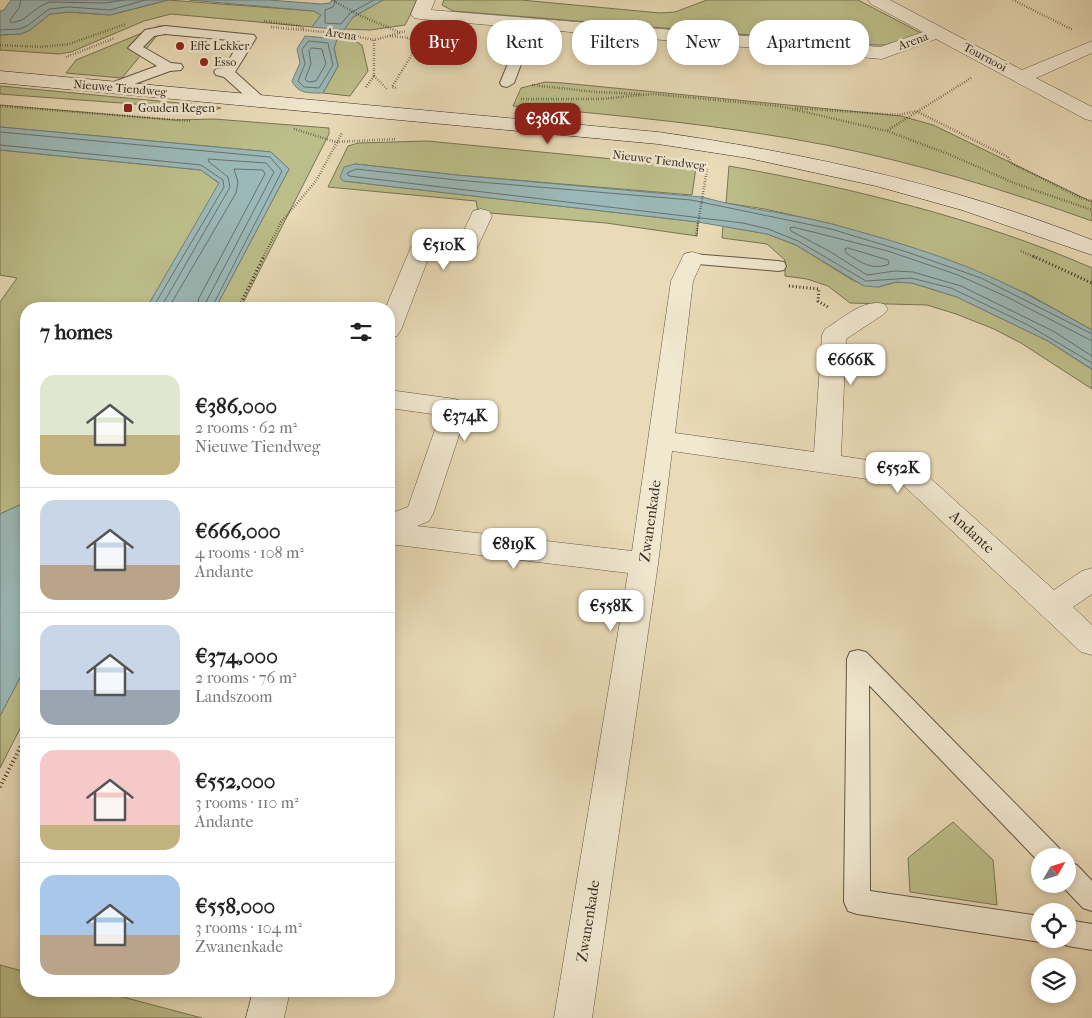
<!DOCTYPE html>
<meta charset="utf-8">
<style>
body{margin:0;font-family:"IM FELL French Canon",serif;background:#f2f2f2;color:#222;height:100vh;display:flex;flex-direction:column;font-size:19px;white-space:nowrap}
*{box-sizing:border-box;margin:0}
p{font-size:16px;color:#767676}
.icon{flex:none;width:28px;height:28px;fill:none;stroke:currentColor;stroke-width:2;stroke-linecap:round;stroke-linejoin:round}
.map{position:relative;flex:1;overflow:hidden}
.side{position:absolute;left:20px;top:302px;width:375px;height:695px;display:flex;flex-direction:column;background:#fff;border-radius:20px;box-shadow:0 2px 8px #0003}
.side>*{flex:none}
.hud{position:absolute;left:410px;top:20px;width:475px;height:45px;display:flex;gap:10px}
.needle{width:32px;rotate:51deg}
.fabs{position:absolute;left:1031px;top:848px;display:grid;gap:10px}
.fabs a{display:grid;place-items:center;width:45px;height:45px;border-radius:50%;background:#fff;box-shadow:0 2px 8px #0003;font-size:25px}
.price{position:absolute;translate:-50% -42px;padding:0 11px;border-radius:10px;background:#fff;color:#222;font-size:16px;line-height:32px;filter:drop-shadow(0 1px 2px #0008)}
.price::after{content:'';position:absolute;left:50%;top:30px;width:15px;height:11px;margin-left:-8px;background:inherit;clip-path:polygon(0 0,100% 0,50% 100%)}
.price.active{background:#8f2418;color:#fff}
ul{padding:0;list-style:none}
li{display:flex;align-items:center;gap:15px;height:125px;padding:0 20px}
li+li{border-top:1px solid #e0e0e0}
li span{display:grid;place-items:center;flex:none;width:140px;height:100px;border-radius:15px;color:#555}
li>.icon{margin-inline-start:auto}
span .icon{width:60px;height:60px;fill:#fffc;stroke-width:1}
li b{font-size:21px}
h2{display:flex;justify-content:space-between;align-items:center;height:60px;padding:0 20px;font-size:21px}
.pill{padding:0 18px;border-radius:20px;background:#fff;box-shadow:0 2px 8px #0003;font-size:18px;line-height:45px}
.pill.active{background:#8f2418;color:#fff}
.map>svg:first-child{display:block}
.green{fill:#bcbe8a;stroke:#787456}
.water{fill:#9bb9b8;stroke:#727f7c}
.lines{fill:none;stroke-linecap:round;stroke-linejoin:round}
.shore{stroke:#68716d;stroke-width:1}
.lane-casing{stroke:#615647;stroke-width:2}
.street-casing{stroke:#615647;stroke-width:1}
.secondary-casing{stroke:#342922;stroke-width:1}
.path-far2{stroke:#342922;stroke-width:2.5;stroke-dasharray:0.5 2;stroke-linecap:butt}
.path-far1{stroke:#342922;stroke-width:3;stroke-dasharray:1 2.5;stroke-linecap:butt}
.path{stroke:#342922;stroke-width:4;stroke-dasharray:1 3;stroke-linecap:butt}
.lane{fill:#f1e8d0;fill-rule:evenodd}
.street{fill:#f1e8d0;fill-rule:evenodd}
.secondary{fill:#f1e8d0;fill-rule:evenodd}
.poi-dot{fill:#8f2418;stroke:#f1e8d0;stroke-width:2}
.labels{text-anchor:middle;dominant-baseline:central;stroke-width:5;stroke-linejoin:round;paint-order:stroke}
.far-street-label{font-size:12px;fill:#342922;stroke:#f1e8d0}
.far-poi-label{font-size:12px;fill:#342922;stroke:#f1e8d0;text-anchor:start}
.street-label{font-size:15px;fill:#342922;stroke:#f1e8d0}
</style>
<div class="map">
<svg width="1092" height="1018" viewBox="0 0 1092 1018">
<rect width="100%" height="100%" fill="#e9dbb7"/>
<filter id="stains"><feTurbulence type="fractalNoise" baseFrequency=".004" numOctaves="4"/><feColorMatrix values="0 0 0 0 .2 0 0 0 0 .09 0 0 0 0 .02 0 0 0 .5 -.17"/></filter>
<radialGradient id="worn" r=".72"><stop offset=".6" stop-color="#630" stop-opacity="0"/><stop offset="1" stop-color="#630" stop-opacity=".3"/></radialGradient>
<g class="green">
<path d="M168,0L314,11L321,15L312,27L171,14L144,21L71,52L59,54L0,50V35L21,34L30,30L50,14L69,12L110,15Z"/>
<path d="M383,0H418L405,25L370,30L344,29L353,17Z"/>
<path d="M444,0H521L660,13L675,12L707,0H858L925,35L885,45H874L453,11L442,5Z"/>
<path d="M159,26H165L122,78L66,73L76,60Z"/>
<path d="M331,38L353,40L362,45L368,71L350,96L323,93L338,66L334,48L337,39Z"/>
<path d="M545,82L563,83L901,116L933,125L1092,202V221C1005,190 917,163 826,145C723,125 618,115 513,106L521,88Z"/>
<path d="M0,86L211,106L221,108L215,110L0,94Z"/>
<path d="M0,105L175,120L214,119L329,128V134L240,309H215L289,169L271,152L0,127Z"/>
<path d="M427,141L696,167L692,195L456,175L355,164L340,177L344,181L698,222L697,236L606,223L478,212L476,201L328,187L348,146L358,143Z"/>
<path d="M0,150L201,170L220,184L146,309H26V502L0,514V302L17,278L0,275Z"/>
<path d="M729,166C848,187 981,219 1092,268V330L1026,293L908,247L832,224L765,209L726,203Z"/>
<path d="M723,226L767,234L796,245L854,281L878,287L896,282L912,283L957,297L1048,341L1088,367L1092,369V389L1021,343L994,329L956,314L927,305L850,303L828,286L807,279L785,276V260L767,244L722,238Z"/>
<path d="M26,666V717L0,768V716Z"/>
<path d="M953,822L993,860L997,905L910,892L908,858Z"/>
<path d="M0,965L26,972V991H100L202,1018H0Z"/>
</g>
<g class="water">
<path d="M11,0H168L110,15L69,12L50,14L30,30L21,34L0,35V11L4,10Z"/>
<path d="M189,0H269L321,4L330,3L332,0H383L353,17L344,30L312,27L321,15L314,11Z"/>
<path d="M305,36L337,39L334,49L338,66L323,93C309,93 298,94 292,81L300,63L297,49Z"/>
<path d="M0,127L271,152L289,169L215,309H146L219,183L201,170L0,150Z"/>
<path d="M355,164L456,175L702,197C745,209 789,213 832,224C883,238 936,253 984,274C1021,290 1056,310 1092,330V369L1048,341L957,297L912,283L896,282L878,287L864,286L796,245L767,234L698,222L343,181L340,177L344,167Z"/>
<path d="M26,502V666L0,716V514Z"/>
</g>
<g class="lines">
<g class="shore">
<path d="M21,0L19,8L10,20L11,23L22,20L39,7L49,2L105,3L124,0"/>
<path d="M336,0L333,7L325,10V23L341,24L350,13L374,0"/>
<path d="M0,30L19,29L27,26L49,9L69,7L110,10L145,0"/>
<path d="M309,41L328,43L333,65L319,88L304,87L298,81L305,64L302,50Z"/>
<path d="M312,48L322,49L326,64L316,81L308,82L305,79L311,64L309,51Z"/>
<path d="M0,132L270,157L282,171L211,309"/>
<path d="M0,145L201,165L223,180L224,187L152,309"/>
<path d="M848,248L888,260L889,264C872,271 860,262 846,253L845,249Z"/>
<path d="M160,309L230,187L228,177L209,162L208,159L266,163L274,172L206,302L205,309"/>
<path d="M168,309L236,193L238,182L234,169L263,170L265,174L199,298L197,309"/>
<path d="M1092,334L981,278L907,252L831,229L691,200L456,180L356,169L347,173L349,176L743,223L768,229L798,241L866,281L911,278L951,288L1028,325L1092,363"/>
<path d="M1092,341L1007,297L958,275L888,251L793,227L790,228L791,231L829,251L867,275L895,271L913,272L961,286L1053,331L1092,356"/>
</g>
<g class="lane-casing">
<g id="lane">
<path d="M531,18L537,22L514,83L507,87L502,86L500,83L525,22Z"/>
<path d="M165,26L254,35L256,38L235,72L264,98L266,101L264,104H254L224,77L216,75L214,72L216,69L224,68L240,41L165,34L154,36L143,47L171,63L181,64L183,67L181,70L170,71L118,90H108L106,87L108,84L157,66L128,48L145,30Z"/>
<path d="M692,254L778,261L784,262L786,266L784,270L778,271L686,263L684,259L686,255Z"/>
<path d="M858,650L866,652L1059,848L1062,856H1040V863L869,685L870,891L1040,916V939H1047L1040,942L857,914L848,911L844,902L847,659L850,652Z"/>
<path d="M1068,862L1077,865L1092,881V911L1083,908L1060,884H1068Z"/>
<path d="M1068,920L1092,924V950L1068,946L1059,942L1057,939H1068Z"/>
</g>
</g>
<g class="street-casing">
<g id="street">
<path d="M417,0H435L431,10L880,47L923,32L871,4L868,0H890L1022,70L1092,41V53L1036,78L1092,107V121L1085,119L936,39L882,59L420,19L414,18L411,14Z"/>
<path d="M481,209L489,211L492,216L473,257L465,259H428L401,330L397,336L389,338V309H385L411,247L419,245H457L473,211Z"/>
<path d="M692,252L700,254L703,259L693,281L675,433L814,452L822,335L825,329C842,319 864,298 884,304L888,309L884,314L846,339L841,456L919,468L1054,590L1082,571L1092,568V594L1073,607L1092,625V655L1081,652L902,484L672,451L658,564L592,1018H554L628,573L389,544V514L408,507L440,415L389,408V390L455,399L464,402L468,408L433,514L429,521L417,526L632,551L671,281L684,254Z"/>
<path d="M253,991H290L284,1018H246Z"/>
</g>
</g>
<g class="secondary-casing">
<path id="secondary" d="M0,71L658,132C805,153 953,185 1092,240V255L962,210L876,186L748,158L658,144L0,83Z"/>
</g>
<g class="path-far2">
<path d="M332,0L359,15L401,33"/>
<path d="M1013,0L1073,30"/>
<path d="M264,21L299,26L304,29"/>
<path d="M271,27L345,34L374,40"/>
<path d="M390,36L409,38L419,43L392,87L396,88"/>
<path d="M0,45L41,47L69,44L126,24"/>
<path d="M66,57L115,38"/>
<path d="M374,76L387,89"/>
<path d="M374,76V40L406,31"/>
<path d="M532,85L596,92L640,94"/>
<path d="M366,87L374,76"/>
<path d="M521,99H600L653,94L779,106L887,131L951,155L1014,183L1092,210"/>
<path d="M0,106L191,121"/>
<path d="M795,108L899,115L916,111L1008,157L1011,163L1081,198L1092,201"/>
<path d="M294,129L336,142L396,139"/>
<path d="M888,130L971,78"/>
<path d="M696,236L707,169"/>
<path d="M1021,251L1036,258"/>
<path d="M263,258L281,222L316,181L342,133"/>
</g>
<g class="path-far1">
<path d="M1033,256L1092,283"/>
<path d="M789,286L819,289L818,301L828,307"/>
<path d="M238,309L264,256"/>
</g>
<path class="path" d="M0,787L26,736"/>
<use href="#lane" class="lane"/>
<use href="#street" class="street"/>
<use href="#secondary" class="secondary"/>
</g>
<g class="poi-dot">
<circle cx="180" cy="46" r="5"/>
<circle cx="204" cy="62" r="5"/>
<rect x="123" y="103" width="10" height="10" rx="2.5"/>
</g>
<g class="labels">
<g class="far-street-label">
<text transform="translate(341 34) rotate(8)">Arena</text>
<text transform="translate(913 41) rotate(-20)">Arena</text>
<text transform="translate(985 57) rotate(28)">Tournooi</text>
<text transform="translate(120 88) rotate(5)">Nieuwe Tiendweg</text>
<text transform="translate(659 160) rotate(7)">Nieuwe Tiendweg</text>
</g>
<g class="far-poi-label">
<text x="190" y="46">Effe Lekker</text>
<text x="214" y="62">Esso</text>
<text x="138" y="108">Gouden Regen</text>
</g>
<g class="street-label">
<text transform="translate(650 521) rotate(-82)">Zwanenkade</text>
<text transform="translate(972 532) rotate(43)">Andante</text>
<text transform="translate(588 921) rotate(-81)">Zwanenkade</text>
</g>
</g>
<rect width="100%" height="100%" filter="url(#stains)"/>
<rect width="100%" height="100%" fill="url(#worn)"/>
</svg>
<div class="fabs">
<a><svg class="needle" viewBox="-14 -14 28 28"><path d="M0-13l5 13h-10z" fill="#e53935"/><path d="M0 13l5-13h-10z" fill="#767676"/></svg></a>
<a><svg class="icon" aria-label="locate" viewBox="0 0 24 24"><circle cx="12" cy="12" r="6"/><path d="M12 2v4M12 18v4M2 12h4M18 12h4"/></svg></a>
<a><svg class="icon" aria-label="layers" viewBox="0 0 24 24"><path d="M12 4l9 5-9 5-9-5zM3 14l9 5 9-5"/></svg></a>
</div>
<b class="price active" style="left:548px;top:145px">€386K</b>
<b class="price" style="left:444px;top:271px">€510K</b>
<b class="price" style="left:851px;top:386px">€666K</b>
<b class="price" style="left:465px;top:442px">€374K</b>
<b class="price" style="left:898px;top:494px">€552K</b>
<b class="price" style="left:514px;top:570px">€819K</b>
<b class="price" style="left:611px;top:632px">€558K</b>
<div class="hud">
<a class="pill active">Buy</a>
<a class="pill">Rent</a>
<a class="pill">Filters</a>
<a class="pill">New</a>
<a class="pill">Apartment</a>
</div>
<section class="side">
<h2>7 homes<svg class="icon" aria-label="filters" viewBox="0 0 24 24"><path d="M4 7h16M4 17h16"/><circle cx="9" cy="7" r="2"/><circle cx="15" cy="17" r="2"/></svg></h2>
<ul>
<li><span style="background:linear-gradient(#dfe7d0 60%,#c2b280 0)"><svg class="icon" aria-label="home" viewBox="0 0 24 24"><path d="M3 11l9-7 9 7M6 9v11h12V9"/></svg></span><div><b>€386,000</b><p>2 rooms · 62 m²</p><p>Nieuwe Tiendweg</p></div></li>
<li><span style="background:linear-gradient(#c9d6e8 65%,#b9a48a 0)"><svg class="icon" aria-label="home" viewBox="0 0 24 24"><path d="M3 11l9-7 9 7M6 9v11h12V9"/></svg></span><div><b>€666,000</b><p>4 rooms · 108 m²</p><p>Andante</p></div></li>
<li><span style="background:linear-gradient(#c9d6e8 65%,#9aa5b1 0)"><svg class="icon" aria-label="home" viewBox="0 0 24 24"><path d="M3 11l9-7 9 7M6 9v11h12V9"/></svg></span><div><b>€374,000</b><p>2 rooms · 76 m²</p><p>Landszoom</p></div></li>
<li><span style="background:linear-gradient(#f6c9c9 75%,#c2b280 0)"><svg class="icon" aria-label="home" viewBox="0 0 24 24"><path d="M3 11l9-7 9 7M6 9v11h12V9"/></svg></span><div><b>€552,000</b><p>3 rooms · 110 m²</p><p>Andante</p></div></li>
<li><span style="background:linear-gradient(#a9c7e8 60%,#b9a48a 0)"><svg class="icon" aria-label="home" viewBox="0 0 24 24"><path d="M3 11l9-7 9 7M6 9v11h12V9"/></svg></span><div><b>€558,000</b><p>3 rooms · 104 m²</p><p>Zwanenkade</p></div></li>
</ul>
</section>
</div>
